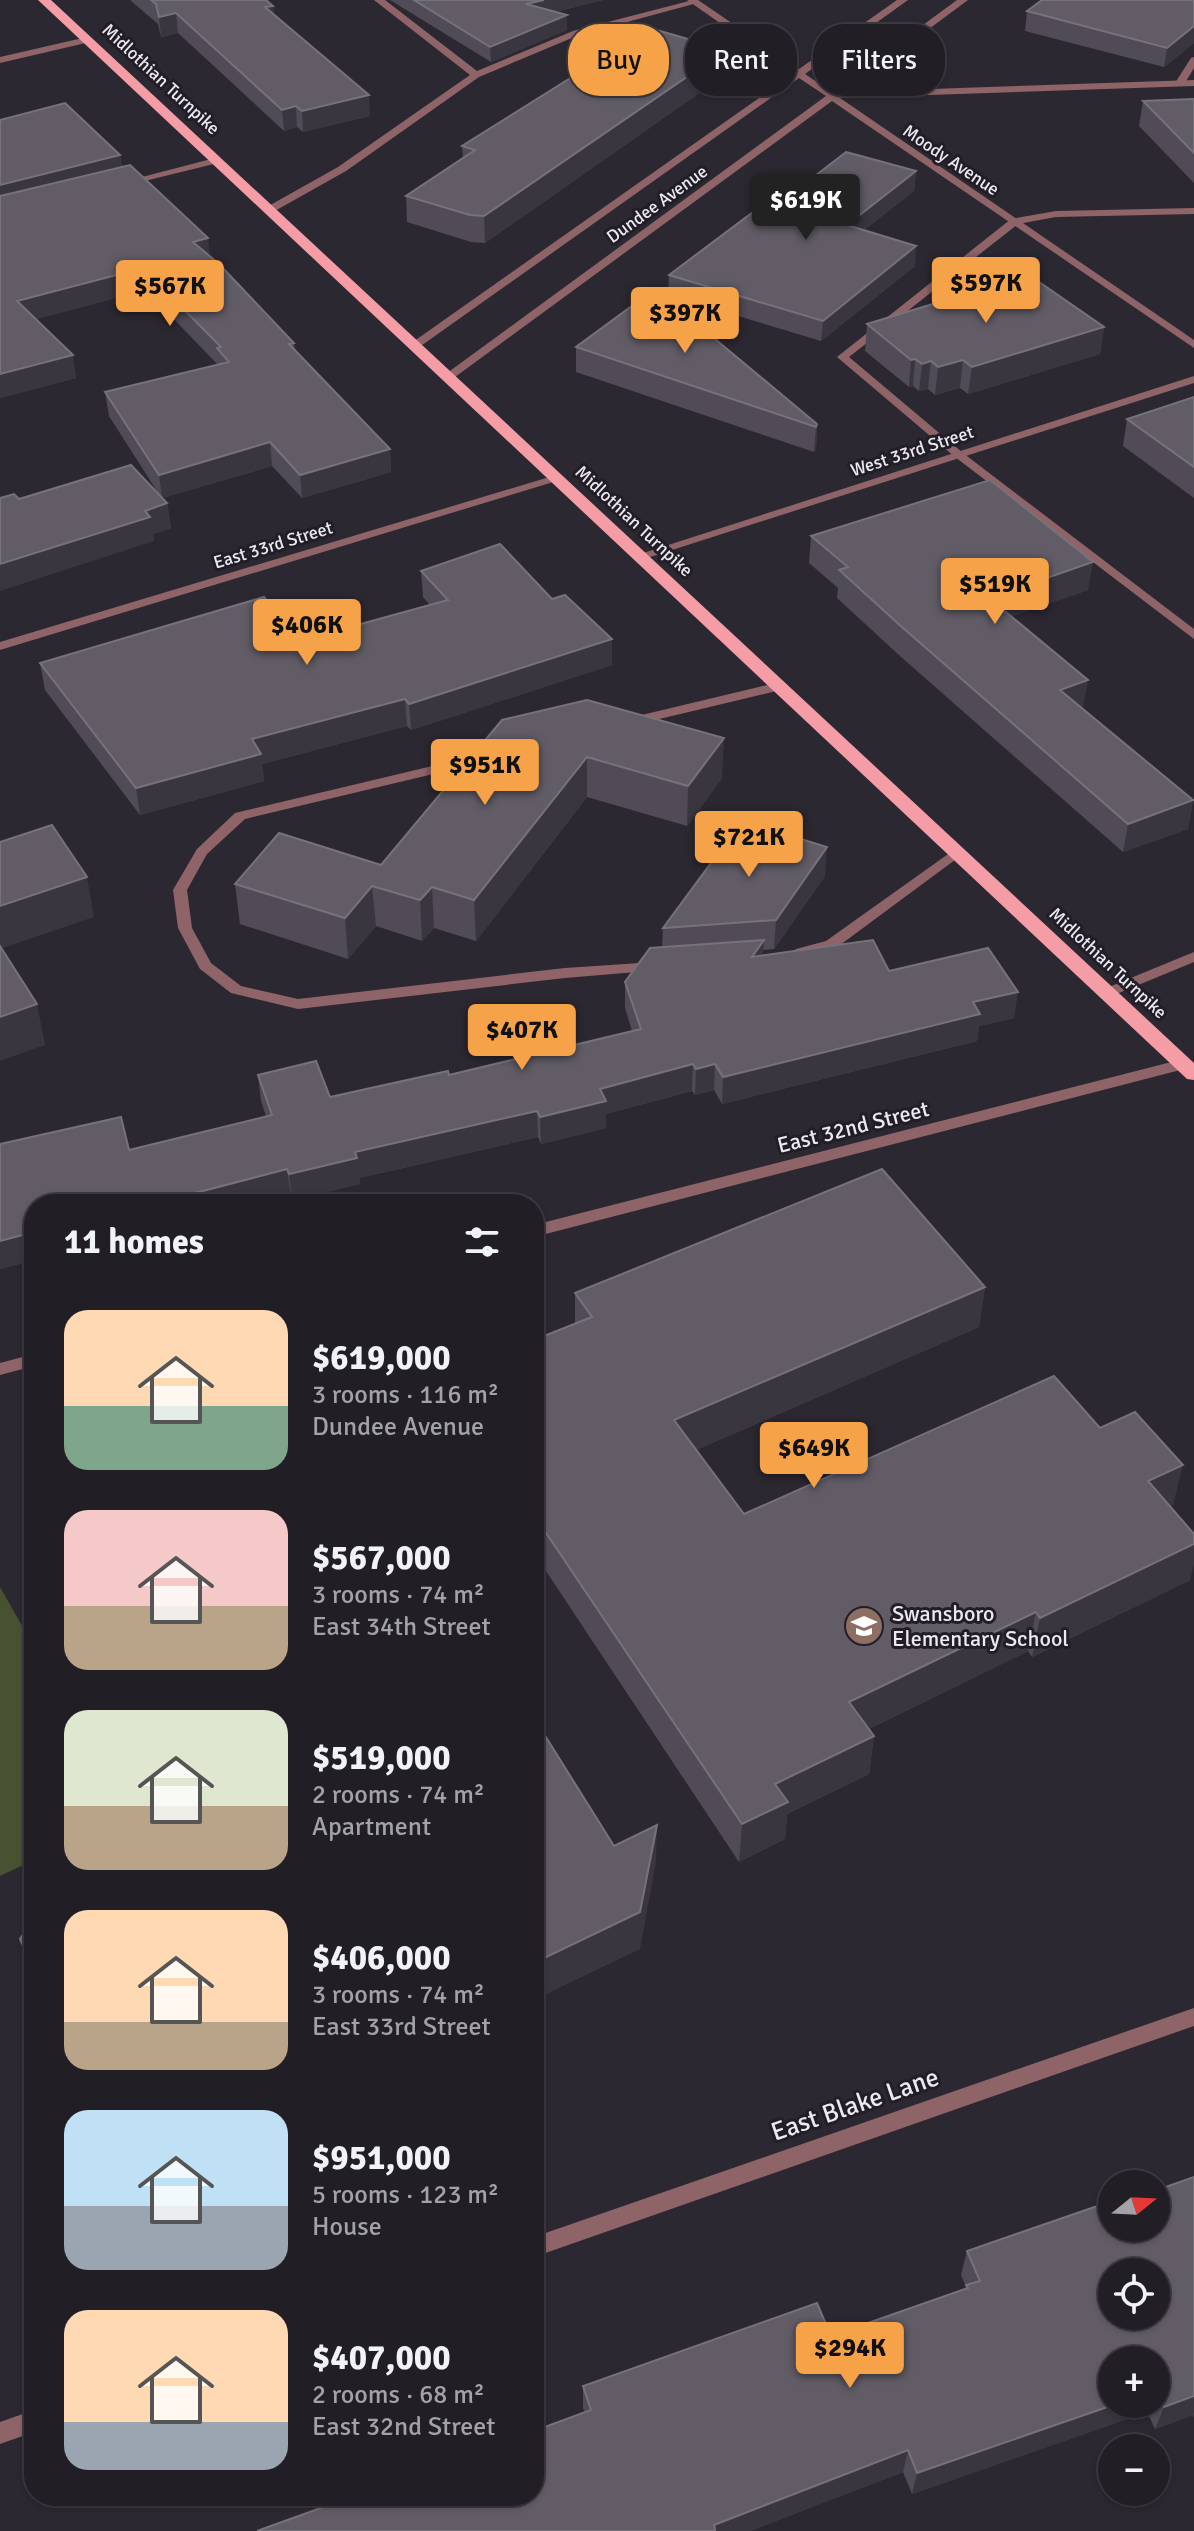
<!DOCTYPE html>
<meta charset="utf-8">
<style>
body{margin:0;font-family:Signika,sans-serif;background:#2d2b32;color:#f1f3f6;height:100vh;display:flex;flex-direction:column;font-size:30px;white-space:nowrap}
*{box-sizing:border-box;margin:0}
p{font-size:26px;color:#a2a2a7}
.icon{flex:none;width:44px;height:44px;fill:none;stroke:currentColor;stroke-width:2;stroke-linecap:round;stroke-linejoin:round}
.map{position:relative;flex:1;overflow:hidden}
.side{position:absolute;left:24px;top:1194px;width:520px;height:1312px;display:flex;flex-direction:column;background:#211e25;border-radius:32px;box-shadow:0 2px 6px #0004,0 0 0 2px #3e3c42}
.side>*{flex:none}
.guide{position:absolute;left:568px;top:24px;width:506px;height:72px;display:flex;gap:16px}
.needle{width:52px;rotate:72deg}
.tools{position:absolute;left:1098px;top:2170px;display:grid;gap:16px}
.tools a{display:grid;place-items:center;width:72px;height:72px;border-radius:50%;background:#211e25;box-shadow:0 2px 6px #0004,0 0 0 2px #3e3c42;font-size:40px}
.price{position:absolute;translate:-50% -68px;padding:0 18px;border-radius:8px;background:#f6a248;color:#111;font-size:26px;line-height:52px;filter:drop-shadow(0 2px 4px #0008)}
.price::after{content:'';position:absolute;left:50%;top:48px;width:24px;height:18px;margin-left:-12px;background:inherit;clip-path:polygon(0 0,100% 0,50% 100%)}
.price.active{background:#222;color:#fff}
ul{padding:0;list-style:none}
li{display:flex;align-items:center;gap:24px;height:200px;padding:0 40px}
li span{display:grid;place-items:center;flex:none;width:224px;height:160px;border-radius:24px;color:#555}
li>.icon{margin-inline-start:auto}
span .icon{width:96px;height:96px;fill:#fffc;stroke-width:1}
li b{font-size:34px}
h2{display:flex;justify-content:space-between;align-items:center;height:96px;padding:0 40px;font-size:34px}
.pill{padding:0 28px;border-radius:32px;background:#211e25;box-shadow:0 2px 6px #0004,0 0 0 2px #3e3c42;font-size:28px;line-height:72px}
.pill.active{background:#f6a248;color:#111}
.map>svg:first-child{display:block}
.green{fill:#495133}
.lines{fill:none;stroke-linecap:round;stroke-linejoin:round}
.service{fill:#8f6468;fill-rule:evenodd}
.minor{fill:#8f6468;fill-rule:evenodd}
.primary{fill:#f49da7;fill-rule:evenodd}
.wall{fill:#504b56;fill-rule:evenodd}
.shaded-wall{fill:#3a3640}
.building{fill:#615c66;stroke:#76727c;stroke-width:2;fill-rule:evenodd}
.labels{text-anchor:middle;dominant-baseline:central;stroke-width:6;stroke-linejoin:round;paint-order:stroke}
.far-street-label{font-size:18px;fill:#ece9f0;stroke:#221e27}
.street-label{font-size:22px;fill:#ece9f0;stroke:#221e27}
.poi-label{font-size:22px;fill:#ece9f0;stroke:#221e27;text-anchor:start}
.near-street-label{font-size:26px;fill:#ece9f0;stroke:#221e27}
</style>
<div class="map">
<svg width="1194" height="2531" viewBox="0 0 1194 2531">
<rect width="100%" height="100%" fill="#2c2831"/>
<path class="green" d="M0,1587L34,1647V1860L0,1876Z"/>
<g class="lines">
<g class="service">
<path d="M374,0H385L477,71L573,31L693,0L701,2L579,35L479,77L346,171L273,212H265V208L338,167L470,75Z"/>
<path d="M87,37L90,38V42L0,63V57Z"/>
<path d="M1194,57V68L1185,83L1177,85L1175,83L1191,58Z"/>
<path d="M1194,208V214L1056,217L1018,224L849,357L963,453L1194,629V639L955,457L837,357L1011,219L1056,211Z"/>
<path d="M780,682L785,683V689L630,726L624,722L625,719Z"/>
<path d="M487,753L492,754V760L245,819L207,854L187,890L192,928L211,963L241,986L298,999L565,968L655,962L662,967L660,970L565,978L298,1009L231,993L200,969L178,928L173,890L197,849L235,813Z"/>
<path d="M958,847L965,851L963,854L836,948L801,957L796,955L794,952L796,949L826,941Z"/>
</g>
<g class="minor">
<path d="M687,0H698L799,69L897,0H908L805,74L832,92L957,0H968L844,92L1194,80V86L840,98L1194,340V348L832,101L451,380H443V376L826,96L799,78L418,348H410V344L793,74Z"/>
<path d="M215,158L220,161L218,163L124,186L119,183Z"/>
<path d="M1194,376V383L644,559H636L634,556Z"/>
<path d="M556,475L560,476V480L0,650V642Z"/>
<path d="M1194,952V962L1114,995H1104L1102,992L1104,989Z"/>
<path d="M1183,1059L1190,1064L1188,1068L534,1237V1225Z"/>
<path d="M34,1354V1366L0,1375V1363Z"/>
<path d="M1194,2008V2026L534,2257V2237Z"/>
<path d="M34,2410V2432L0,2444V2422Z"/>
</g>
<path class="primary" d="M38,0H51L1194,1063V1080L1187,1079Z"/>
</g>
<g class="wall">
<path d="M130,0H266L273,6L274,15L370,116L303,132L297,127L284,131L178,33L161,37L158,24Z"/>
<path d="M390,0H603L555,12L567,15V30L491,62Z"/>
<path d="M1194,0V43L1164,67L1025,31L1027,11Z"/>
<path d="M725,75L485,243L471,242L407,222L406,196L463,158L462,146Z"/>
<path d="M1194,99V183L1139,126L1143,101Z"/>
<path d="M0,120L120,155L122,167L294,343L295,350L390,449L391,472L302,498L272,466L162,498L167,503L171,528L153,534L154,541L19,499L160,496L109,416L105,392L218,365L146,290L36,319L76,378L0,398Z"/>
<path d="M916,171L914,191L864,230L915,266L821,341L668,295L669,275L811,179Z"/>
<path d="M867,324L1104,327L1100,354L968,394L960,388L935,395L928,389L919,391L913,386L909,387L865,351Z"/>
<path d="M576,347L817,424L816,449L814,452L576,372Z"/>
<path d="M1194,397V498L1123,446L1127,419Z"/>
<path d="M811,536L1088,590L1012,616L1083,708H1082L1193,800L1188,829L1123,852L900,656L837,598L838,588L809,563Z"/>
<path d="M421,571L552,599L612,639V665L411,730L407,726L262,764L264,781L140,815L45,690L40,663L268,602L306,639L430,605L423,597Z"/>
<path d="M502,720L722,778L687,826L587,797L476,941L434,928L422,941L376,926L348,959L240,924L235,884L381,865Z"/>
<path d="M825,876L774,949L763,950V956L889,971L1014,1018L979,1026L977,1041L722,1104L714,1090L695,1095L692,1091L606,1114V1128L541,1144L538,1137L359,1178L360,1184L292,1200L291,1196L259,1204H34V1260L0,1269V1144L129,1150L266,1116L261,1101L258,1075L330,1097L449,1075L632,1031L625,1008V982L662,947L663,928Z"/>
<path d="M985,1287L979,1327L696,1450L744,1514L1100,1428L1173,1505L1170,1506L1190,1580L1032,1657L1028,1651L869,1729L874,1736L869,1774L787,1814L785,1839L739,1862L534,1553V1340L575,1324V1293Z"/>
<path d="M34,1918V1980L20,1939Z"/>
<path d="M1194,2177V2418L1193,2415L1155,2429L1147,2412L912,2494L903,2472L750,2531H257L585,2413L583,2408V2386L831,2336L965,2289L966,2287L961,2275L967,2251ZM1156,2360V2404H1112Z"/>
</g>
<g class="shaded-wall">
<path d="M544,0H603L526,19V4Z"/>
<path d="M273,6L275,26L265,7Z"/>
<path d="M176,13L178,33L161,37L159,17Z"/>
<path d="M567,15V30L491,62L490,47Z"/>
<path d="M1194,26V43L1164,67L1167,48Z"/>
<path d="M726,50L725,75L485,243L484,216Z"/>
<path d="M369,95L370,116L303,132L302,111Z"/>
<path d="M296,106L297,127L284,131L282,110Z"/>
<path d="M120,155L123,178L0,208V185Z"/>
<path d="M916,171L914,191L846,244L847,225Z"/>
<path d="M208,238L210,260L193,242Z"/>
<path d="M916,246L915,266L821,341L823,321Z"/>
<path d="M143,268L146,290L21,323L17,301Z"/>
<path d="M1104,327L1100,354L968,394L972,367Z"/>
<path d="M73,355L76,378L0,398V374Z"/>
<path d="M915,359L913,386L909,387L911,360Z"/>
<path d="M963,360L960,388L935,395L938,367Z"/>
<path d="M931,361L928,389L919,391L922,364Z"/>
<path d="M817,424L816,449L814,452L816,427Z"/>
<path d="M270,442L272,466L162,498L159,475Z"/>
<path d="M390,449L391,472L302,498L300,475Z"/>
<path d="M167,503L171,528L153,534L154,541L0,591V564Z"/>
<path d="M1093,562L1088,590L986,625L989,598Z"/>
<path d="M612,639V665L411,730L409,704Z"/>
<path d="M1088,680L1083,708L1055,718L1060,690Z"/>
<path d="M405,699L407,726L262,764L264,781L140,815L136,788L252,739Z"/>
<path d="M724,738L722,778L687,826L688,786Z"/>
<path d="M587,757V797L476,941L474,900Z"/>
<path d="M1193,800L1188,829L1123,852L1128,824Z"/>
<path d="M827,847L825,876L774,949L776,920Z"/>
<path d="M87,877L94,917L0,949V906Z"/>
<path d="M372,886L376,926L348,959L345,918Z"/>
<path d="M432,887L434,928L422,941L420,900Z"/>
<path d="M764,940L762,966L752,957Z"/>
<path d="M1018,992L1014,1018L979,1026L977,1041L722,1104L723,1077L973,1002Z"/>
<path d="M37,1004L45,1045L0,1061V1017Z"/>
<path d="M693,1064L692,1091L606,1114V1128L541,1144L540,1117L600,1089Z"/>
<path d="M715,1064L714,1090L695,1095L696,1069Z"/>
<path d="M537,1111L538,1137L359,1178L360,1184L292,1200L289,1174L355,1152Z"/>
<path d="M287,1169L291,1196L259,1204H153Z"/>
<path d="M34,1232V1260L0,1269V1241Z"/>
<path d="M985,1287L979,1327L673,1460L674,1420Z"/>
<path d="M1183,1465L1173,1505L1138,1521L1148,1481Z"/>
<path d="M1194,1544V1564L1190,1580L1032,1657L1040,1618Z"/>
<path d="M1036,1612L1028,1651L845,1741L849,1702Z"/>
<path d="M874,1736L869,1774L787,1814L785,1839L739,1862L742,1824L775,1784Z"/>
<path d="M657,1825L656,1862L640,1949L534,2000V1963Z"/>
<path d="M1194,2396V2412L1193,2415L1155,2429L1164,2407Z"/>
<path d="M1116,2404H1150L1147,2412L912,2494L917,2473Z"/>
<path d="M908,2450L903,2472L750,2531H713L714,2525Z"/>
</g>
<g class="building">
<path d="M151,0H266L273,6L265,7L369,95L302,111L296,106L282,110L176,13L159,17L156,4Z"/>
<path d="M414,0H544L526,4L567,15L490,47Z"/>
<path d="M1042,0H1194V26L1167,48L1027,11Z"/>
<path d="M650,28L726,50L484,216L470,215L406,196L475,150L462,146Z"/>
<path d="M1194,99V153L1143,101Z"/>
<path d="M65,103L120,155L0,185V120Z"/>
<path d="M846,152L916,171L847,225L916,246L823,321L669,275L801,176L811,179Z"/>
<path d="M130,165L208,238L193,242L219,264L294,343L289,344L390,449L300,475L270,442L159,475L105,392L229,362L217,348L221,347L143,268L17,301L73,355L0,374V196Z"/>
<path d="M1029,275L1104,327L972,367L963,360L938,367L931,361L922,364L915,359L911,360L867,324Z"/>
<path d="M655,289L817,424L816,427L576,347Z"/>
<path d="M1194,397V467L1127,419Z"/>
<path d="M131,465L167,503L145,511L150,517L0,564V498L14,494L19,499Z"/>
<path d="M990,480L1093,562L989,598L1088,680L1060,690L1193,800L1128,824L903,628L839,570L848,567L811,536Z"/>
<path d="M500,544L552,599L565,595L612,639L409,704L405,699L252,739L261,754L136,788L40,663L264,597L268,602L274,600L306,639L448,600L421,571Z"/>
<path d="M587,700L724,738L688,786L587,757L474,900L432,887L420,900L372,886L345,918L235,884L279,833L381,865L502,720Z"/>
<path d="M742,821L827,847L776,920L663,928Z"/>
<path d="M52,825L87,877L0,906V842Z"/>
<path d="M764,940L752,957L873,940L889,971L988,948L1018,992L973,1002L980,1014L723,1077L715,1064L696,1069L693,1064L600,1089L606,1101L540,1117L537,1111L355,1152L357,1158L289,1174L287,1169L153,1204H34V1232L0,1241V1144L121,1117L129,1150L272,1115L258,1075L316,1061L330,1097L448,1071L449,1075L641,1029L625,982L650,948Z"/>
<path d="M0,946L37,1004L0,1017Z"/>
<path d="M882,1169L985,1287L674,1420L744,1514L1054,1376L1100,1428L1135,1412L1183,1465L1148,1481L1194,1534V1544L1040,1618L1036,1612L849,1702L874,1736L775,1784L788,1802L742,1824L534,1515V1340L592,1317L575,1293Z"/>
<path d="M534,1718L614,1846L657,1825L640,1912L534,1963Z"/>
<path d="M34,1918V1969L20,1939Z"/>
<path d="M1194,2177V2396L1164,2407L1156,2390V2360H1112V2404H1116L917,2473L908,2450L714,2525L715,2530L713,2531H257L354,2496H534V2431L591,2410L583,2386L817,2303L831,2336L968,2288L966,2285L980,2281L967,2251L1112,2201V2228H1156V2186L1158,2185L1160,2189ZM1112,2272H1156V2316H1112Z"/>
</g>
<defs>
<g id="school-disc" transform="scale(2)"><circle r="9.5" fill="#8d6e63" stroke="#221e27"/><path d="M0-5L7-2L0 1L-7-2ZM-4 1L0 2.5L4 1V4Q0 6-4 4Z" fill="#fff"/></g>
</defs>
<g fill-rule="evenodd">
<use href="#school-disc" x="864" y="1626"/>
</g>
<g class="labels">
<g class="far-street-label">
<text transform="translate(161 79) rotate(43)">Midlothian Turnpike</text>
<text transform="translate(951 160) rotate(34)">Moody Avenue</text>
<text transform="translate(657 204) rotate(-36)">Dundee Avenue</text>
<text transform="translate(912 451) rotate(-18)">West 33rd Street</text>
<text transform="translate(634 521) rotate(43)">Midlothian Turnpike</text>
<text transform="translate(273 545) rotate(-17)">East 33rd Street</text>
<text transform="translate(1108 963) rotate(43)">Midlothian Turnpike</text>
</g>
<g class="street-label">
<text transform="translate(853 1127) rotate(-14)">East 32nd Street</text>
</g>
<g class="poi-label">
<text x="892" y="1613">Swansboro<tspan x="892" dy="25">Elementary School</tspan></text>
</g>
<g class="near-street-label">
<text transform="translate(855 2105) rotate(-19)">East Blake Lane</text>
</g>
</g>
</svg>
<div class="tools">
<a><svg class="needle" viewBox="-14 -14 28 28"><path d="M0-13l5 13h-10z" fill="#e53935"/><path d="M0 13l5-13h-10z" fill="#a2a2a7"/></svg></a>
<a><svg class="icon" aria-label="locate" viewBox="0 0 24 24"><circle cx="12" cy="12" r="6"/><path d="M12 2v4M12 18v4M2 12h4M18 12h4"/></svg></a>
<a>+</a>
<a>−</a>
</div>
<b class="price active" style="left:806px;top:242px">$619K</b>
<b class="price" style="left:986px;top:325px">$597K</b>
<b class="price" style="left:170px;top:328px">$567K</b>
<b class="price" style="left:685px;top:355px">$397K</b>
<b class="price" style="left:995px;top:626px">$519K</b>
<b class="price" style="left:307px;top:667px">$406K</b>
<b class="price" style="left:485px;top:807px">$951K</b>
<b class="price" style="left:749px;top:879px">$721K</b>
<b class="price" style="left:522px;top:1072px">$407K</b>
<b class="price" style="left:814px;top:1490px">$649K</b>
<b class="price" style="left:850px;top:2390px">$294K</b>
<div class="guide">
<a class="pill active">Buy</a>
<a class="pill">Rent</a>
<a class="pill">Filters</a>
</div>
<section class="side">
<h2>11 homes<svg class="icon" aria-label="filters" viewBox="0 0 24 24"><path d="M4 7h16M4 17h16"/><circle cx="9" cy="7" r="2"/><circle cx="15" cy="17" r="2"/></svg></h2>
<ul>
<li><span style="background:linear-gradient(#ffd9b3 60%,#7fa58c 0)"><svg class="icon" aria-label="home" viewBox="0 0 24 24"><path d="M3 11l9-7 9 7M6 9v11h12V9"/></svg></span><div><b>$619,000</b><p>3 rooms · 116 m²</p><p>Dundee Avenue</p></div></li>
<li><span style="background:linear-gradient(#f6c9c9 60%,#b9a48a 0)"><svg class="icon" aria-label="home" viewBox="0 0 24 24"><path d="M3 11l9-7 9 7M6 9v11h12V9"/></svg></span><div><b>$567,000</b><p>3 rooms · 74 m²</p><p>East 34th Street</p></div></li>
<li><span style="background:linear-gradient(#dfe7d0 60%,#b9a48a 0)"><svg class="icon" aria-label="home" viewBox="0 0 24 24"><path d="M3 11l9-7 9 7M6 9v11h12V9"/></svg></span><div><b>$519,000</b><p>2 rooms · 74 m²</p><p>Apartment</p></div></li>
<li><span style="background:linear-gradient(#ffd9b3 70%,#b9a48a 0)"><svg class="icon" aria-label="home" viewBox="0 0 24 24"><path d="M3 11l9-7 9 7M6 9v11h12V9"/></svg></span><div><b>$406,000</b><p>3 rooms · 74 m²</p><p>East 33rd Street</p></div></li>
<li><span style="background:linear-gradient(#bfe0f5 60%,#9aa5b1 0)"><svg class="icon" aria-label="home" viewBox="0 0 24 24"><path d="M3 11l9-7 9 7M6 9v11h12V9"/></svg></span><div><b>$951,000</b><p>5 rooms · 123 m²</p><p>House</p></div></li>
<li><span style="background:linear-gradient(#ffd9b3 70%,#9aa5b1 0)"><svg class="icon" aria-label="home" viewBox="0 0 24 24"><path d="M3 11l9-7 9 7M6 9v11h12V9"/></svg></span><div><b>$407,000</b><p>2 rooms · 68 m²</p><p>East 32nd Street</p></div></li>
</ul>
</section>
</div>
